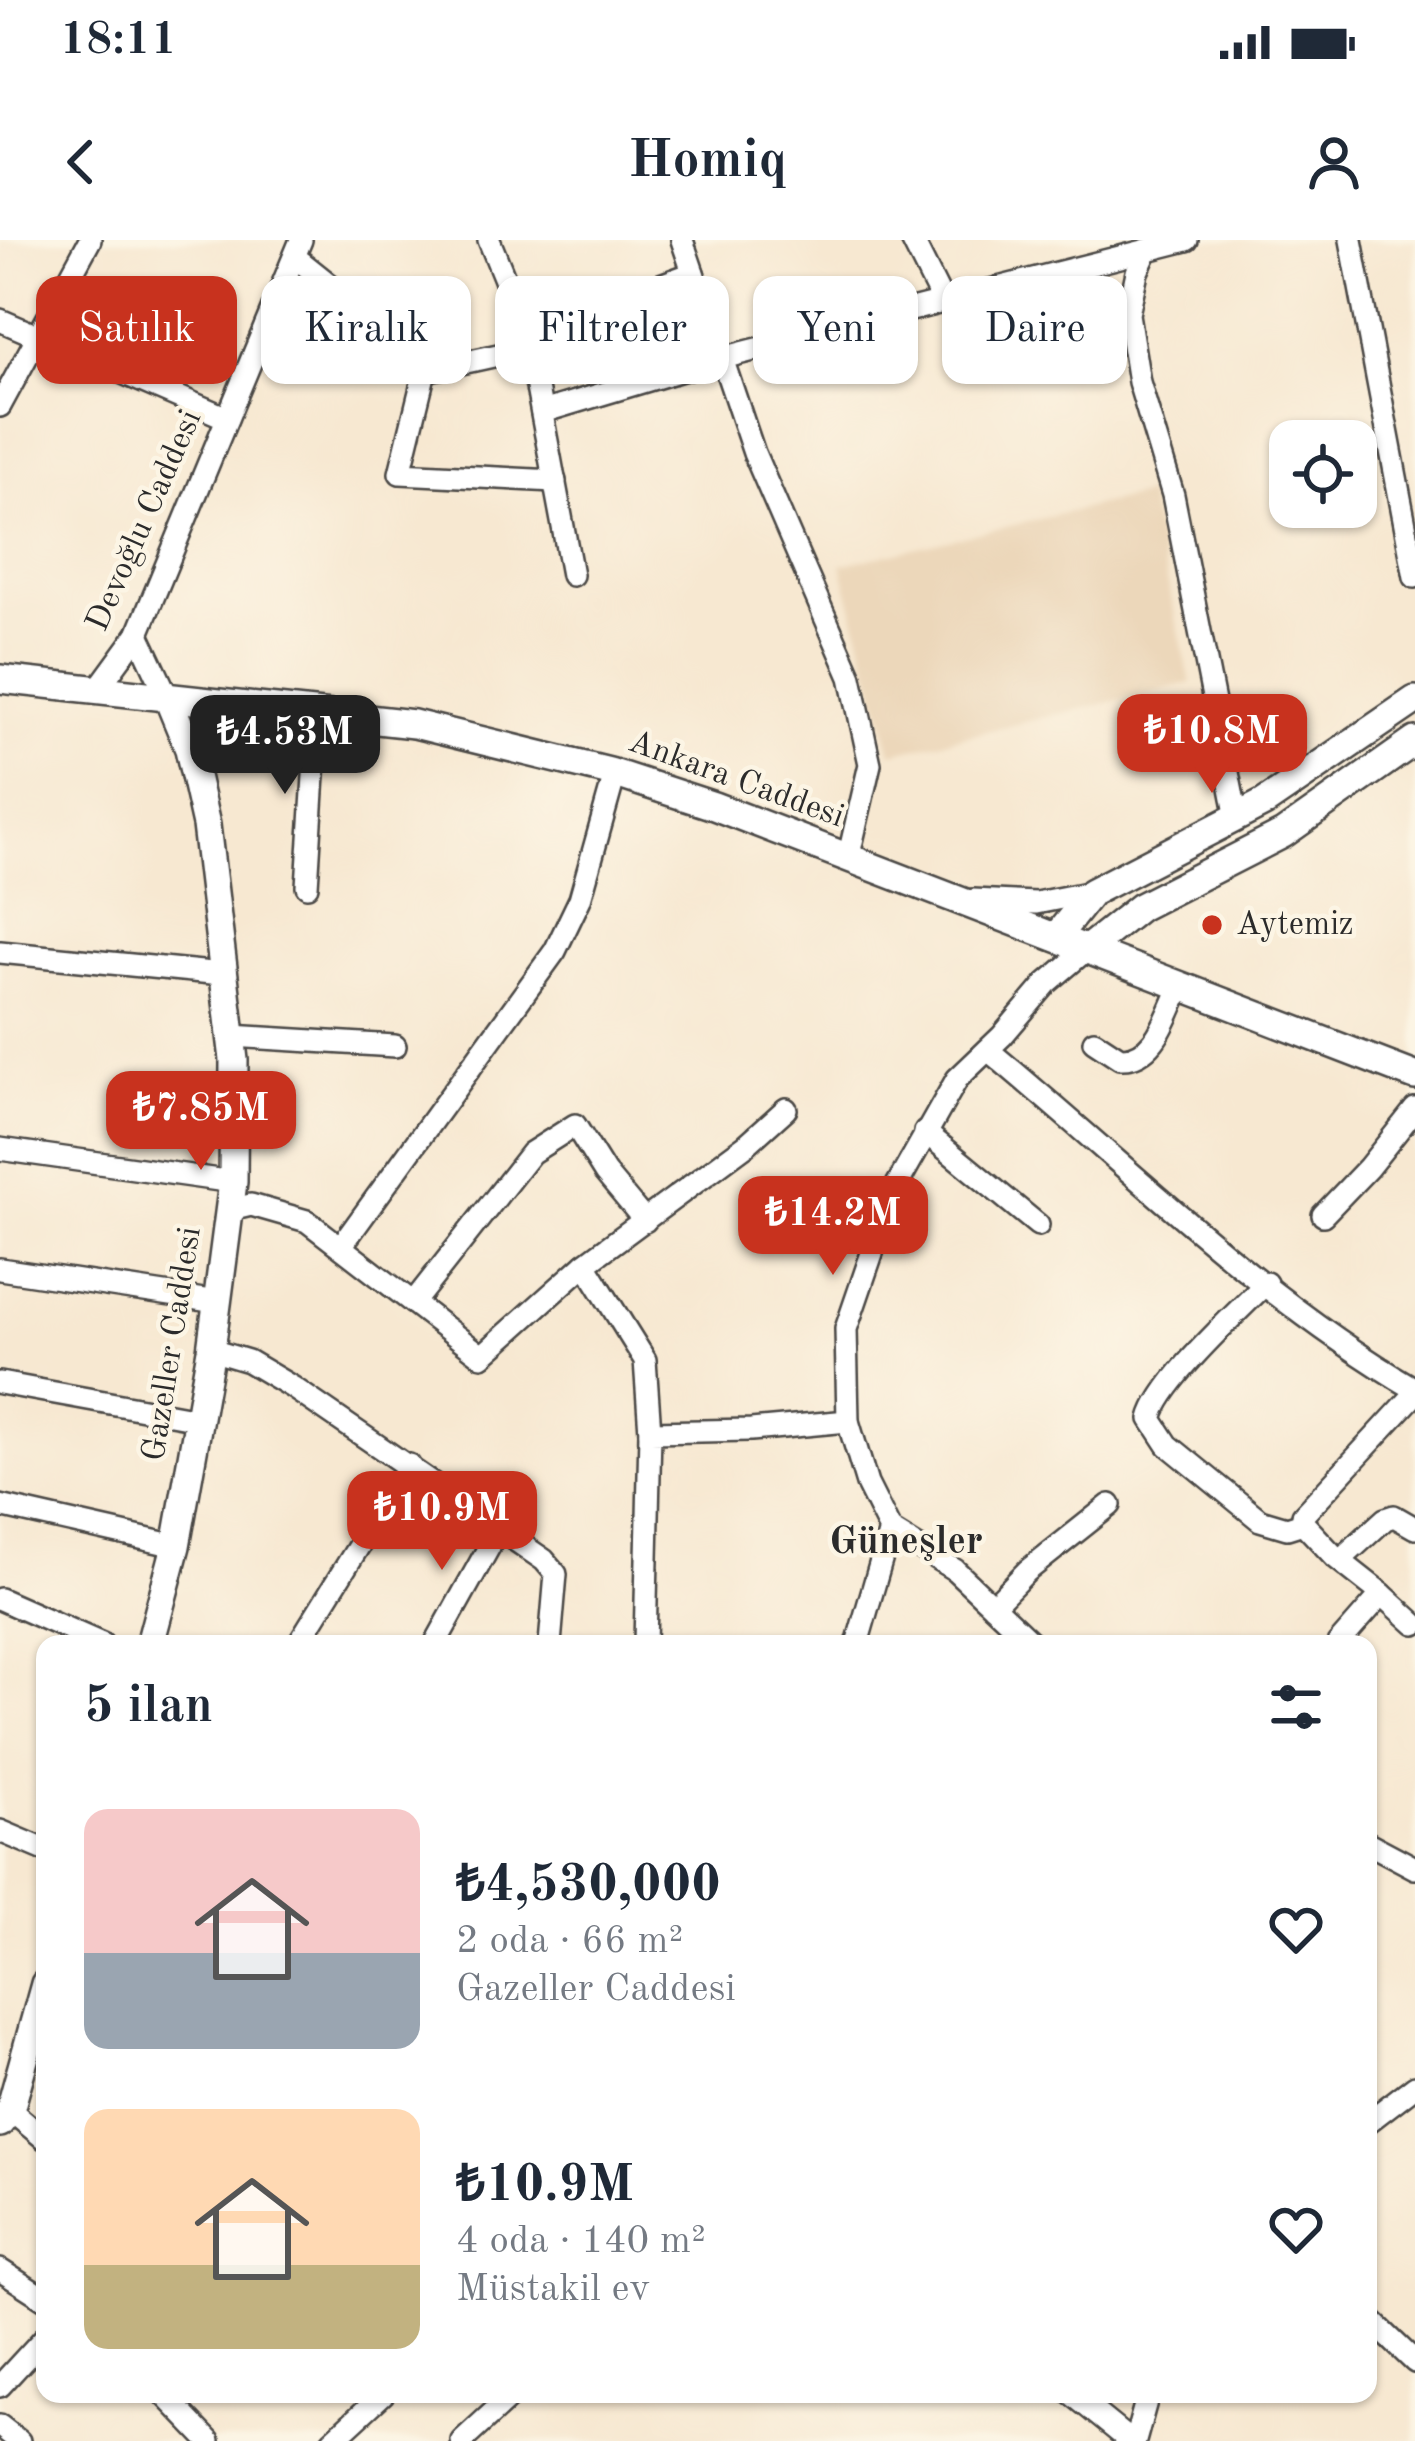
<!DOCTYPE html>
<html lang="tr">
<meta charset="utf-8">
<style>
body{margin:0;font-family:"Old Standard TT",serif;background:#f2f2f3;color:#1f2937;height:100vh;display:flex;flex-direction:column;font-size:45px;white-space:nowrap}
*{box-sizing:border-box;margin:0}
p{font-size:39px;color:#747a83}
.icon{flex:none;width:66px;height:66px;fill:none;stroke:currentColor;stroke-width:2;stroke-linecap:round;stroke-linejoin:round}
.map{position:relative;flex:1;overflow:hidden}
.sheet{position:absolute;left:36px;top:1395px;width:1341px;height:768px;display:flex;flex-direction:column;background:#fff;border-radius:24px;box-shadow:0 3px 9px #0004}
.sheet>*{flex:none}
.banner{position:absolute;left:36px;top:36px;width:1344px;height:108px;display:flex;gap:24px}
.tools{position:absolute;left:1269px;top:180px;display:grid;gap:24px}
.tools a{display:grid;place-items:center;width:108px;height:108px;border-radius:24px;background:#fff;box-shadow:0 3px 9px #0004;font-size:60px}
.price{position:absolute;translate:-50% -102px;padding:0 27px;border-radius:24px;background:#c8321e;color:#fff;font-size:39px;line-height:78px;filter:drop-shadow(0 3px 6px #0008)}
.price::after{content:'';position:absolute;left:50%;top:72px;width:36px;height:27px;margin-left:-18px;background:inherit;clip-path:polygon(0 0,100% 0,50% 100%)}
.price.active{background:#222;color:#fff}
ul{padding:0;list-style:none}
li{display:flex;align-items:center;gap:36px;height:300px;padding:0 48px}
li span{display:grid;place-items:center;flex:none;width:336px;height:240px;border-radius:24px;color:#555}
li>.icon{margin-inline-start:auto}
span .icon{width:144px;height:144px;fill:#fffc;stroke-width:1}
li b{font-size:51px}
h2{display:flex;justify-content:space-between;align-items:center;height:144px;padding:0 48px;font-size:51px}
.pill{padding:0 42px;border-radius:24px;background:#fff;box-shadow:0 3px 9px #0004;font-size:42px;line-height:108px}
.pill.active{background:#c8321e;color:#fff}
.status{display:flex;justify-content:space-between;align-items:center;height:84px;padding:0 60px;background:#fff;direction:ltr}
.status svg{height:33px;fill:currentColor}
header{display:flex;justify-content:space-between;align-items:center;height:156px;padding:0 48px;background:#fff;font-size:54px;font-weight:700}
.map>svg:first-child{display:block}
.built{fill:#ecd7ba}
.lines{fill:none;stroke-linecap:round;stroke-linejoin:round}
.minor-casing{stroke:#4a4744;stroke-width:26}
.tertiary-casing{stroke:#4a4744;stroke-width:32}
.minor{stroke:#fff;stroke-width:21}
.tertiary{stroke:#fff;stroke-width:27}
.poi-dot{fill:#c8321e;stroke:#fcf5e5;stroke-width:4.5}
.labels{text-anchor:middle;dominant-baseline:central;stroke-width:9;stroke-linejoin:round;paint-order:stroke}
.street-label{font-size:33px;fill:#2b2b2b;stroke:#fcf5e5}
.poi-label{font-size:33px;fill:#2b2b2b;stroke:#fcf5e5;text-anchor:start}
.quarter-label{font-size:39px;font-weight:bold;fill:#2b2b2b;stroke:#fcf5e5}
</style>
<div class="status"><b>18:11</b><svg viewBox="0 0 49 12"><path d="M0 12V9h3v3zM5 12V6h3v6zM10 12V3h3v9zM15 12V0h3v12zM26 1h20v11H26zM47 4h2v5h-2z"/></svg></div>
<header><svg class="icon" aria-label="back" viewBox="0 0 24 24"><path d="M15 5l-7 7 7 7"/></svg>Homiq<svg class="icon" aria-label="person" viewBox="0 0 24 24"><circle cx="12" cy="8" r="4"/><path d="M4 21q1-7 8-7t8 7"/></svg></header>
<div class="map">
<svg width="1415" height="2201" viewBox="0 0 1415 2201">
<rect width="100%" height="100%" fill="#fcf5e5"/>
<filter id="ink" filterUnits="userSpaceOnUse"><feTurbulence type="fractalNoise" baseFrequency=".00833" numOctaves="2"/><feDisplacementMap in="SourceGraphic" scale="24" xChannelSelector="R" yChannelSelector="G"/><feConvolveMatrix kernelMatrix="1 2 1 2 8 2 1 2 1" color-interpolation-filters="sRGB"/></filter>
<filter id="wash" filterUnits="userSpaceOnUse"><feTurbulence type="fractalNoise" baseFrequency=".004" numOctaves="4" result="noise"/><feDisplacementMap in="SourceGraphic" scale="48" xChannelSelector="R" yChannelSelector="G"/><feGaussianBlur stdDeviation="2.7" result="paint"/><feColorMatrix in="noise" values="0 0 0 0 0 0 0 0 0 0 0 0 0 0 0 0 0 1.4 0 .05"/><feComposite in="paint" operator="in"/></filter>
<g filter="url(#wash)">
<rect width="100%" height="100%" fill="#f7e8d1"/>
<path class="built" d="M1147,254L1191,443L892,513L841,325Z"/>
</g>
<g filter="url(#ink)">
<g class="lines">
<g class="minor-casing">
<g id="minor">
<path d="M489,0L527,94L572,335"/>
<path d="M682,0L754,213L851,437L870,524L848,619"/>
<path d="M912,0L943,62"/>
<path d="M1351,0L1415,337"/>
<path d="M1147,10L1137,32L1128,74L1139,142L1173,255L1237,578"/>
<path d="M295,17L394,96L425,131"/>
<path d="M0,80L227,178"/>
<path d="M527,94L693,33"/>
<path d="M425,131L400,233L555,241"/>
<path d="M425,131L530,108"/>
<path d="M0,166L90,0"/>
<path d="M542,172L722,118L1187,0"/>
<path d="M138,394L168,458"/>
<path d="M97,450L138,394L301,0"/>
<path d="M307,646L318,473"/>
<path d="M973,660L1036,663L1092,652"/>
<path d="M0,712L222,734"/>
<path d="M231,796L395,806"/>
<path d="M1094,801L1120,818C1156,820 1167,775 1180,748"/>
<path d="M988,810C1127,925 1258,1057 1415,1149"/>
<path d="M925,892L1038,985"/>
<path d="M0,909L233,942"/>
<path d="M230,970L251,965L307,981L482,1116L585,1024"/>
<path d="M1323,975L1368,928L1415,869"/>
<path d="M342,1005L555,711L580,659L615,534"/>
<path d="M0,1029L217,1062"/>
<path d="M1266,1043C1237,1073 1160,1142 1151,1179L1168,1205L1260,1280L1287,1288L1303,1283"/>
<path d="M413,1063L531,913L575,885L605,933L645,981"/>
<path d="M211,1110L248,1121L292,1147L544,1320L556,1334L550,1404"/>
<path d="M0,1143L198,1179"/>
<path d="M650,1192L645,1120L585,1024L746,905L786,869"/>
<path d="M0,1266L176,1306"/>
<path d="M890,1290L955,1330L1033,1404"/>
<path d="M1340,1320L1385,1279L1394,1276L1415,1288"/>
<path d="M1382,1354L1415,1384"/>
<path d="M0,1359L102,1404"/>
<path d="M993,1366L1027,1331L1110,1265"/>
<path d="M298,1404L409,1225"/>
<path d="M435,1404L499,1289"/>
<path d="M645,1404L650,1192L751,1190L848,1181"/>
<path d="M857,1404L890,1290L867,1244L848,1181L846,1089L893,952L957,839L1002,796L1047,743L1086,710"/>
<path d="M1338,1404L1382,1354L1335,1317L1303,1283V1275L1415,1154"/>
<path d="M0,1591L45,1610"/>
<path d="M1368,1603L1415,1628"/>
<path d="M10,1870L45,1899"/>
<path d="M1368,1882L1415,1846"/>
<path d="M0,2030L45,2059"/>
<path d="M1368,2077L1415,2122"/>
<path d="M0,2146L45,2097"/>
<path d="M164,2154L209,2201"/>
<path d="M1072,2154L1130,2201"/>
<path d="M0,2186L19,2201"/>
<path d="M332,2201L383,2154"/>
<path d="M462,2201L513,2154"/>
<path d="M1135,2201L1148,2154"/>
</g>
</g>
<g class="tertiary-casing">
<g id="tertiary">
<path d="M0,439L414,484L610,532L714,566L1415,836"/>
<path d="M1056,697L1092,652L1264,563L1415,460"/>
<path d="M1086,710L1140,667L1283,594L1415,501"/>
<path d="M150,1404L176,1306L211,1110L233,942L234,820L206,585L189,509L168,458"/>
<path d="M0,1883L10,1870L45,1744"/>
</g>
</g>
<use href="#minor" class="minor"/>
<use href="#tertiary" class="tertiary"/>
</g>
</g>
<circle class="poi-dot" cx="1212" cy="685" r="12"/>
<g class="labels">
<g class="street-label">
<text transform="translate(145 281) rotate(-66)">Devoğlu Caddesi</text>
<text transform="translate(736 540) rotate(20)">Ankara Caddesi</text>
<text transform="translate(173 1104) rotate(-81)">Gazeller Caddesi</text>
</g>
<g class="poi-label">
<text x="1236" y="685">Aytemiz</text>
</g>
<g class="quarter-label">
<text x="906" y="1302">Güneşler</text>
</g>
</g>
</svg>
<div class="tools">
<a><svg class="icon" aria-label="locate" viewBox="0 0 24 24"><circle cx="12" cy="12" r="6"/><path d="M12 2v4M12 18v4M2 12h4M18 12h4"/></svg></a>
</div>
<b class="price" style="left:1212px;top:556px">₺10.8M</b>
<b class="price active" style="left:285px;top:557px">₺4.53M</b>
<b class="price" style="left:201px;top:933px">₺7.85M</b>
<b class="price" style="left:833px;top:1038px">₺14.2M</b>
<b class="price" style="left:442px;top:1333px">₺10.9M</b>
<div class="banner">
<a class="pill active">Satılık</a>
<a class="pill">Kiralık</a>
<a class="pill">Filtreler</a>
<a class="pill">Yeni</a>
<a class="pill">Daire</a>
</div>
<section class="sheet">
<h2>5 ilan<svg class="icon" aria-label="filters" viewBox="0 0 24 24"><path d="M4 7h16M4 17h16"/><circle cx="9" cy="7" r="2"/><circle cx="15" cy="17" r="2"/></svg></h2>
<ul>
<li><span style="background:linear-gradient(#f6c9c9 60%,#9aa5b1 0)"><svg class="icon" aria-label="home" viewBox="0 0 24 24"><path d="M3 11l9-7 9 7M6 9v11h12V9"/></svg></span><div><b>₺4,530,000</b><p>2 oda · 66 m²</p><p>Gazeller Caddesi</p></div><svg class="icon" aria-label="heart" viewBox="0 0 24 24"><path d="M12 20l-8-8c-3-5 5-10 8-4 3-6 11-1 8 4z"/></svg></li>
<li><span style="background:linear-gradient(#ffd9b3 65%,#c2b280 0)"><svg class="icon" aria-label="home" viewBox="0 0 24 24"><path d="M3 11l9-7 9 7M6 9v11h12V9"/></svg></span><div><b>₺10.9M</b><p>4 oda · 140 m²</p><p>Müstakil ev</p></div><svg class="icon" aria-label="heart" viewBox="0 0 24 24"><path d="M12 20l-8-8c-3-5 5-10 8-4 3-6 11-1 8 4z"/></svg></li>
</ul>
</section>
</div>
